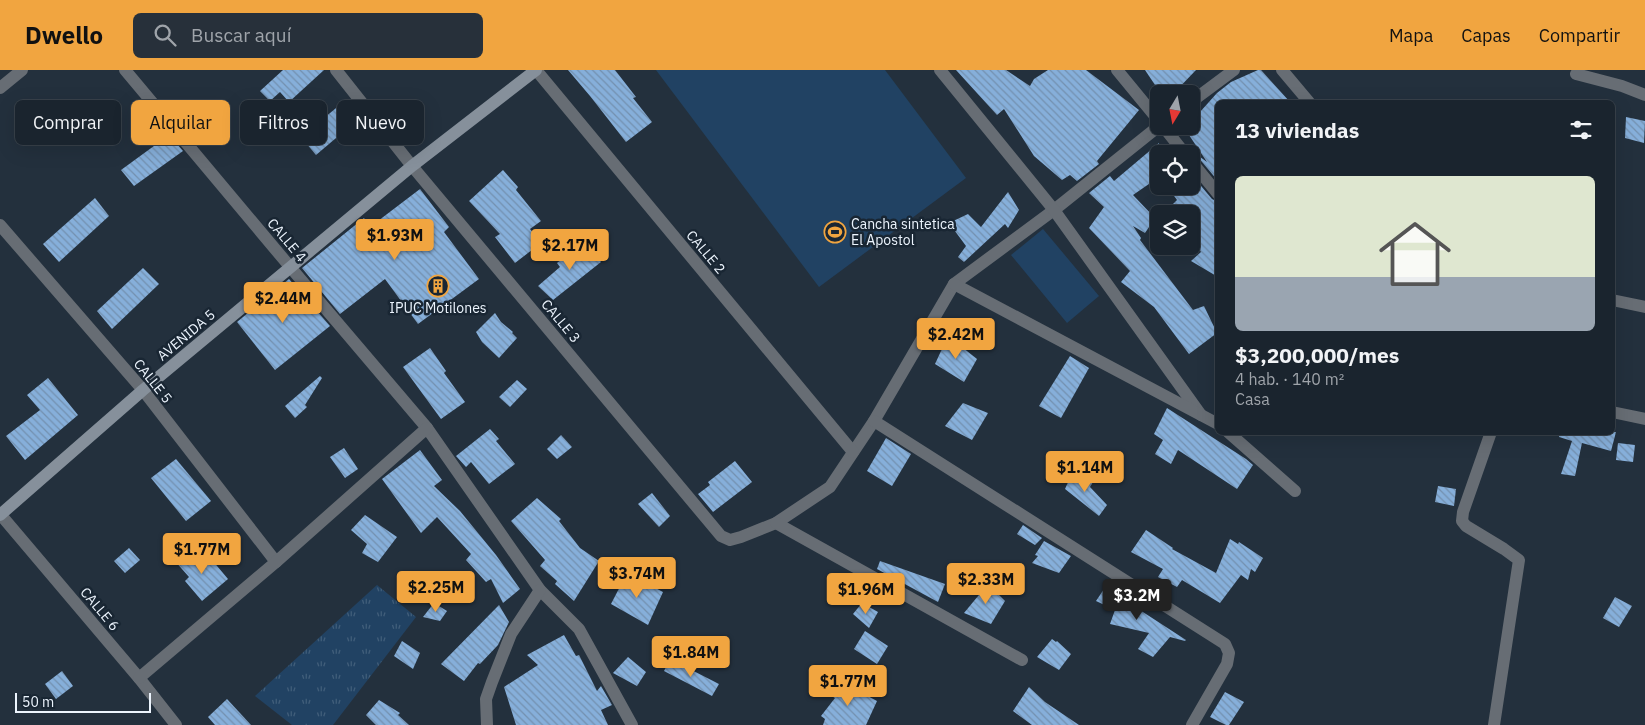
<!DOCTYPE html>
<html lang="es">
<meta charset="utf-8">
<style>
body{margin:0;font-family:"IBM Plex Sans",sans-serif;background:#27303a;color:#f1f3f6;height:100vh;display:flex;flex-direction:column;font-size:19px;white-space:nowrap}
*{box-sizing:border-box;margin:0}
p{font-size:16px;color:#9fa4aa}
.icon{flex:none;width:28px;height:28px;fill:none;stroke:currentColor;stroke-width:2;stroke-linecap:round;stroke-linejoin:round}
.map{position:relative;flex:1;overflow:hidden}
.side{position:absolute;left:1215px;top:30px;width:400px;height:335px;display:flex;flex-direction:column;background:#1a242e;border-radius:8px;box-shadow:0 5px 20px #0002,0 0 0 1px #38414a}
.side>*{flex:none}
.banner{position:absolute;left:15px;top:30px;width:475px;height:45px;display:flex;gap:10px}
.needle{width:32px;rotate:190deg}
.tools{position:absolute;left:1150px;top:15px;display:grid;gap:10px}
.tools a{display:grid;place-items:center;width:50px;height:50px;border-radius:8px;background:#1a242e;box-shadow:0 5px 20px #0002,0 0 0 1px #38414a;font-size:25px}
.scale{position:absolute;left:15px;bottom:12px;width:136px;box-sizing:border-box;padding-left:5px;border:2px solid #ecf4fd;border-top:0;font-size:14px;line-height:18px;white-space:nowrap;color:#ecf4fd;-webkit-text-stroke:4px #192633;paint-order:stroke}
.price{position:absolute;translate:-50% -42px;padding:0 11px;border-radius:5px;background:#f1a540;color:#111;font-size:16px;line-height:32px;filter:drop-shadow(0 1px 2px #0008)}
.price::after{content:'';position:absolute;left:50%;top:30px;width:15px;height:11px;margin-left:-8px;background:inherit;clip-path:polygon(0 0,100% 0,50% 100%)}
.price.current{background:#222;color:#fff}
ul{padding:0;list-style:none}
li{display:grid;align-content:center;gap:10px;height:265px;padding:0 20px}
li span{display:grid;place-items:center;height:155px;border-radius:8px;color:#555}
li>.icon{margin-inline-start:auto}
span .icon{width:90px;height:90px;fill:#fffc;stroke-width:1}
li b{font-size:21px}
h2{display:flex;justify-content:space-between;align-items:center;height:60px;padding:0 20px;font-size:21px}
.pill{padding:0 18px;border-radius:8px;background:#1a242e;box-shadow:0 5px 20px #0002,0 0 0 1px #38414a;font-size:18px;line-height:45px}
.pill.current{background:#f1a540;color:#111}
header{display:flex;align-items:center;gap:30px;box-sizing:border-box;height:70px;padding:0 25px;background:#f1a540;color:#111}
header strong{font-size:24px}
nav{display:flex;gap:28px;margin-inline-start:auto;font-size:18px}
.search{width:350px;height:45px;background:#27303a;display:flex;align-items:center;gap:12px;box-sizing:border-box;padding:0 18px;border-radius:8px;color:#9fa4aa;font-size:19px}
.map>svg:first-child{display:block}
.park{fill:url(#park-tufts)}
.pitch{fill:#214263}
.building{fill:url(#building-back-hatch)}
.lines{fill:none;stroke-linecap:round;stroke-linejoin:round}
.street{stroke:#676d74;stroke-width:12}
.secondary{stroke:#86909b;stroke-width:12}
.labels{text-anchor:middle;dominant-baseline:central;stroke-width:5;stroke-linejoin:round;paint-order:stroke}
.poi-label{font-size:14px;fill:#ecf4fd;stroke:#192633;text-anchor:start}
.street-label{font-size:14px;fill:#ecf4fd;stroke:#192633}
</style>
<header>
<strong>Dwello</strong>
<div class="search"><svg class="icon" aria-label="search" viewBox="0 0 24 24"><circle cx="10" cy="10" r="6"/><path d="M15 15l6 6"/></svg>Buscar aquí</div>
<nav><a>Mapa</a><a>Capas</a><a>Compartir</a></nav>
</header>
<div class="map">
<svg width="1645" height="655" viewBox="0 0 1645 655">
<defs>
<pattern id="park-tufts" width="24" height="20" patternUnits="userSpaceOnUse" patternTransform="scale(1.25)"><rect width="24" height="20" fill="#214263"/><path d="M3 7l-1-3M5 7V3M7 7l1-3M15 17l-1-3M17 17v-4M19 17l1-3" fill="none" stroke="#415e7a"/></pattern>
<pattern id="building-back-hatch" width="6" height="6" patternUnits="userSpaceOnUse" patternTransform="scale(1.25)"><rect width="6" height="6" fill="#86afda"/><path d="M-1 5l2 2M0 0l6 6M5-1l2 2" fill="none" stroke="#7390af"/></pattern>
</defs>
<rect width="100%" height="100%" fill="#23303d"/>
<path class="park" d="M377,515L416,547L333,655H292L255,626Z"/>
<g class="pitch">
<path d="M656,0H885L966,108L819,217Z"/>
<path d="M1043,159L1099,226L1067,253L1011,185Z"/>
</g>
<g class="building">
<path d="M283,0H324L289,32L280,22L270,31L260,21Z"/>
<path d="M568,0H615L636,27L633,28L652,52L626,72L590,26Z"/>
<path d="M956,0H1006L1030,16L1034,9L1048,0H1086L1139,40L1097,91L1099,94L1077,111L1070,105L1062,110L1034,86L1004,39L997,45Z"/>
<path d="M1145,0H1196L1173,24H1161Z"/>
<path d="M1258,0H1261L1290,32H1218V111L1197,86L1193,83L1192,81L1207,92L1185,59L1187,56H1191V52L1217,23L1231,12Z"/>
<path d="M347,29L362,46L316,85L301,67Z"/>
<path d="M1626,47L1645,51L1644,73L1625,68Z"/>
<path d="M169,65L183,81L134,116L121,100Z"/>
<path d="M1159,73V107L1133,125L1155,148L1145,163L1133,156L1141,168L1140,170L1193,240L1204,236L1217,263L1189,284L1154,237L1121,212L1130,201L1089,158L1104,137L1089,123L1110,106L1114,111Z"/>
<path d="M503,100L518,117L516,120L541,151L530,159L541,173L515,193L495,167L500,164L469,131Z"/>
<path d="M1191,104L1212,129L1218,132V207L1191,191L1201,182L1191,165V144H1179L1173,134L1177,130L1167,116H1191Z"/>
<path d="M420,119L449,157L444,162L479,209L418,254L385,209L340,244L302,198L364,148L370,157Z"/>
<path d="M1008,122L1019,140L1008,158L1005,154L964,192L958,187L966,176L949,153L968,144L981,157Z"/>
<path d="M95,128L109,146L59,192L43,174Z"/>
<path d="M584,171L601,192L553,230L538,216L560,197L557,193Z"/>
<path d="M143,198L159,214L112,259L97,241Z"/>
<path d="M289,209L330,256L275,300L237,252Z"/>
<path d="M495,243L501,252L513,262L512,263L517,268L499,288L482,272L476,262Z"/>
<path d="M948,266L977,289L964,312L935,294Z"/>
<path d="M430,278L446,301L444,303L465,332L441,349L403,297Z"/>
<path d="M1070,286L1089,298L1061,348L1039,336Z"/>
<path d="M320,306L322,308L305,335L307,337L295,348L285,336Z"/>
<path d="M48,308L78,345L25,390L6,366L40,340L27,325Z"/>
<path d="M517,310L527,319L510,337L499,327Z"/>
<path d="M963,333L988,343L972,370L945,356Z"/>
<path d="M1167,338L1246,389L1253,395L1237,419L1178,380L1171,394L1155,384L1163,370L1154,364Z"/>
<path d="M490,359L499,369L496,371L515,394L489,414L471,392L466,397L456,386Z"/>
<path d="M1559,362H1616L1611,381L1582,373L1575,406L1561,404L1572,371L1559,367Z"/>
<path d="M561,365L572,377L557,389L547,379Z"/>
<path d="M886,368L911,384L892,416L867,401Z"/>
<path d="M1618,373L1635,375L1633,392L1616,390Z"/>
<path d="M344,378L358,399L345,408L330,387Z"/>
<path d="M420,380L442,410L434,416L460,441L496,485L520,519L503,533L491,509L486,512L466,490L471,484L437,447L421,463L382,409Z"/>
<path d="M176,389L211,431L186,451L151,408Z"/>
<path d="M735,391L752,412L713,442L698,424L710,415L708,412Z"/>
<path d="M1073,401L1093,412L1090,417L1107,435L1099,446L1065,419Z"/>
<path d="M1438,416L1456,419L1454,436L1435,432Z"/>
<path d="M652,423L670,446L659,457L638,434Z"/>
<path d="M537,428L561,449L559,451L580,478L599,491L574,531L555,514L557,511L540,496L545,490L511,451Z"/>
<path d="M365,445L397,467L378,492L362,483L367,474L351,460Z"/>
<path d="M1023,455L1042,468L1035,475L1017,464Z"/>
<path d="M1146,460L1173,478L1172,479L1216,503L1230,469L1238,474L1239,472L1263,488L1255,502L1251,499L1248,510L1241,505L1220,533L1182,510L1177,517L1158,507L1163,499L1131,482Z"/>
<path d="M1044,471L1071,486L1059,503L1032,493L1038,486L1035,485Z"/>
<path d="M129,478L140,490L125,503L114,491Z"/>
<path d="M168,481L195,495L207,484L228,509L202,531L185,511L189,507L167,482Z"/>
<path d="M880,491L945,514L938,532L877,499Z"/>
<path d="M627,503L663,522L648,555L611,534Z"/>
<path d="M1108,513L1126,531L1186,570L1185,571L1170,567L1153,587L1138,579L1149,563L1110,554L1115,540L1096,531Z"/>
<path d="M988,514L1005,531L991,554L964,543Z"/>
<path d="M1615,527L1632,536L1619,557L1603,548Z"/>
<path d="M434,533L447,541L440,551L423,547Z"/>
<path d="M862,533L878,542L869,558L853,544Z"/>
<path d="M499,535L509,552L498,575L480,594L478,593L464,611L441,594Z"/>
<path d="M865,561L888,576L877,594L854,579Z"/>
<path d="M564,565L576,586L579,585L597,621L601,616L612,635L601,640L608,655H516L504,617L538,595L527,585Z"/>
<path d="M1052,569L1056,572L1057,571L1071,584L1059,600L1037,587Z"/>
<path d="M402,571L420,583L413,599L394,586Z"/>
<path d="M628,587L646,602L637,616L613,603Z"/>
<path d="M670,589L719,614L712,626L664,601Z"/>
<path d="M62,601L73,616L56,629L45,614Z"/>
<path d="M838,610L877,631L866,655H823L825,649L821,646L835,628L830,625Z"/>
<path d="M1029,617L1045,632L1079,655H1032L1013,641Z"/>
<path d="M1225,622L1244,632L1229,655H1226L1210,647Z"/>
<path d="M227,629L251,655H215L208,647Z"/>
<path d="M379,630L400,643L398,645L409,655H376L366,645Z"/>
</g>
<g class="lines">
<g class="street">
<path d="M125,0L291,198L427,358L540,520L579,559L632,655"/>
<path d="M336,0L412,96L721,466L730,470L741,467L776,453L830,417L874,351L954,214L1054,140L1159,56"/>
<path d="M536,0L853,382"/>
<path d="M940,0L1054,140L1201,345"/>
<path d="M1117,0L1159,51"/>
<path d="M1282,0L1309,32"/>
<path d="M1576,4L1622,16L1645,25"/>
<path d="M0,18L22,0"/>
<path d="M1191,32L1234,0"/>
<path d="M1163,56L1185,84"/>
<path d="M1191,91L1218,124"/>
<path d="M0,155L143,320L276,492"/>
<path d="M954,214L1218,354"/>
<path d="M1612,230L1645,237"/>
<path d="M1612,342L1645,349"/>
<path d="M874,351L1225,574L1229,583L1227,594L1192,655"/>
<path d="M1228,362L1295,421"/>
<path d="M1491,362L1463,442L1462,451L1466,456L1504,479L1519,490L1494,655"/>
<path d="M0,444L139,608L176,655"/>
<path d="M776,453L1022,590"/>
<path d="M139,608L276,492L427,358"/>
<path d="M487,655L486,629L492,612L511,564L540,520"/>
</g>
<path class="secondary" d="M0,445L143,320L412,96L536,0"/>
</g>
<defs>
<g id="stadium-ring" transform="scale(1.125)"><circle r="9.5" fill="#192633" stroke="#f1a540" stroke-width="1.5"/><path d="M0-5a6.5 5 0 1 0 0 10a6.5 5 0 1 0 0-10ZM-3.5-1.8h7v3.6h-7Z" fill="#f1a540"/></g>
<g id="building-ring" transform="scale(1.125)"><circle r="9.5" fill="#192633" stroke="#f1a540" stroke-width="1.5"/><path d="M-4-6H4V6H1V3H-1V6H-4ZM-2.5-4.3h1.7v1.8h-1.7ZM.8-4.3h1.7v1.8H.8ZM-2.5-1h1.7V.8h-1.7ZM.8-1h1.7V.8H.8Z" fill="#f1a540"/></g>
</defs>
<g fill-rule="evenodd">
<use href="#stadium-ring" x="835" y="162"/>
<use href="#building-ring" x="438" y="216"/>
</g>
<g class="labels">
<g class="poi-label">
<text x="851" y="154">Cancha sintetica<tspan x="851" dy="16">El Apostol</tspan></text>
<text x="438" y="238" text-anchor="middle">IPUC Motilones</text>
</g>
<g class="street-label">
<text transform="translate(287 170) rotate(50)">CALLE 4</text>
<text transform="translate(706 182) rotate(50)">CALLE 2</text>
<text transform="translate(561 251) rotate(50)">CALLE 3</text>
<text transform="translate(186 265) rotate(-40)">AVENIDA 5</text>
<text transform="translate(153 311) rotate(51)">CALLE 5</text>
<text transform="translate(100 539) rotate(50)">CALLE 6</text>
</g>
</g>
</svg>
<div class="tools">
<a><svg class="needle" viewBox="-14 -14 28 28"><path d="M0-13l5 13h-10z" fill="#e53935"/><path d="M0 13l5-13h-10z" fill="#9fa4aa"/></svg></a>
<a><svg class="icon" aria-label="locate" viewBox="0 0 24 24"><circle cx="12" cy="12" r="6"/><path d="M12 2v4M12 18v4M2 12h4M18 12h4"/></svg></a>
<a><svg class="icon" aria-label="layers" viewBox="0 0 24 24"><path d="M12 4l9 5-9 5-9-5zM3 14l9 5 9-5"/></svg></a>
</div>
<div class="scale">50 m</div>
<b class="price" style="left:395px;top:191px">$1.93M</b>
<b class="price" style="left:570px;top:201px">$2.17M</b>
<b class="price" style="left:283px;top:254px">$2.44M</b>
<b class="price" style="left:956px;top:290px">$2.42M</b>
<b class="price" style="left:1085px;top:423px">$1.14M</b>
<b class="price" style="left:202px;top:505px">$1.77M</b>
<b class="price" style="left:637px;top:529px">$3.74M</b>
<b class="price" style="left:986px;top:535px">$2.33M</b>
<b class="price" style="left:436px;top:543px">$2.25M</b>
<b class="price" style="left:866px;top:545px">$1.96M</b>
<b class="price current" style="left:1137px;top:551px">$3.2M</b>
<b class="price" style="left:691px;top:608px">$1.84M</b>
<b class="price" style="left:848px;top:637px">$1.77M</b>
<div class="banner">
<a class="pill">Comprar</a>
<a class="pill current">Alquilar</a>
<a class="pill">Filtros</a>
<a class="pill">Nuevo</a>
</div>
<section class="side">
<h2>13 viviendas<svg class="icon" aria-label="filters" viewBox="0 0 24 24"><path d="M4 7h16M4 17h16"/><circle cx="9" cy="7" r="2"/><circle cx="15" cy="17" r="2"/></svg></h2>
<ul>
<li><span style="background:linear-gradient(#dfe7d0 65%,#9aa5b1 0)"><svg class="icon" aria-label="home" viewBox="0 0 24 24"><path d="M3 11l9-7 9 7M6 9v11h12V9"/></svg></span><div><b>$3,200,000/mes</b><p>4 hab. · 140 m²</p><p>Casa</p></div></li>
</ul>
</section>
</div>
